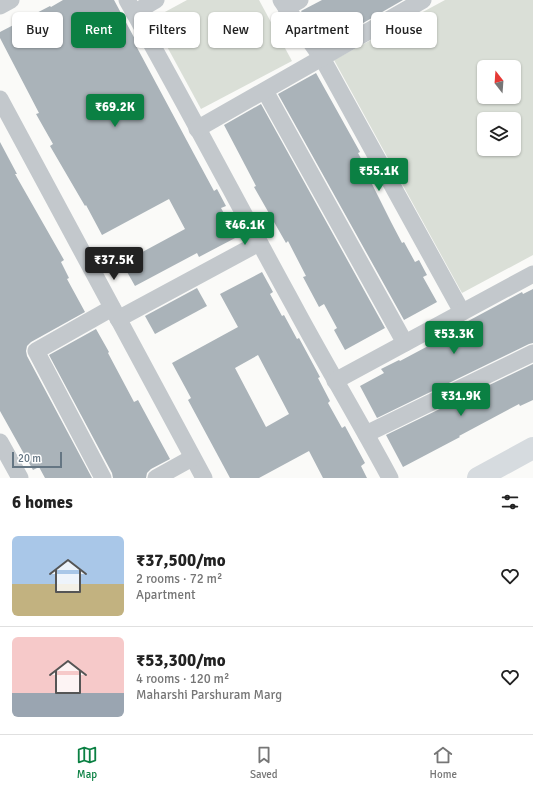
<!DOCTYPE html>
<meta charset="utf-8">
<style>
body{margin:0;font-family:Signika,sans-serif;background:#f6f6f6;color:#222;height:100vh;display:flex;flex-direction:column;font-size:15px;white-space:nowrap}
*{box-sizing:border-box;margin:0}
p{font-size:13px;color:#767676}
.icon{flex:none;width:22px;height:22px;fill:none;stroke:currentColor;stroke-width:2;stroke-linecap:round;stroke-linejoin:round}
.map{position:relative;height:478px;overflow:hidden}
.panel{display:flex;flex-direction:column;background:#fff;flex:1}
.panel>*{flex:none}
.banner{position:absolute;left:12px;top:12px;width:509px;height:36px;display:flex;gap:8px}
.needle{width:26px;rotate:343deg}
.controls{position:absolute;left:477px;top:60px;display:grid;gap:8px}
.controls a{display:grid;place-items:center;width:44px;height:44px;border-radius:6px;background:#fff;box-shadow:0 1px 3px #0004;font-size:20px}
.scale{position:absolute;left:12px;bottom:10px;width:50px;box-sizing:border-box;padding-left:4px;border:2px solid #657683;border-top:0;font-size:11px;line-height:14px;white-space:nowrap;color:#657683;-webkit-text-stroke:3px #fff;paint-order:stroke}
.price{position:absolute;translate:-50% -34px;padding:0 9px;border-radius:4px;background:#0b8043;color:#fff;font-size:13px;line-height:26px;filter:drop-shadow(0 1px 2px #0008)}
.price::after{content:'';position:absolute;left:50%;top:24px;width:12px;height:9px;margin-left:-6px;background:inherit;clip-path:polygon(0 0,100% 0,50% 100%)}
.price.on{background:#222;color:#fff}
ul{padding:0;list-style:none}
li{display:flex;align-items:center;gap:12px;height:100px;padding:0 12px}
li+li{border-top:1px solid #e0e0e0}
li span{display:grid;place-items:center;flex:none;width:112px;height:80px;border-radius:6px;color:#555}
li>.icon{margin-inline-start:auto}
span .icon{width:48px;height:48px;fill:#fffc;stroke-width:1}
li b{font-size:17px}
h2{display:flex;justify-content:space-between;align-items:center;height:48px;padding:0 12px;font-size:17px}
.chip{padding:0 14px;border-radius:6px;background:#fff;box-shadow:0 1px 3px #0004;font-size:14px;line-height:36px}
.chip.on{background:#0b8043;color:#fff}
.tab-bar{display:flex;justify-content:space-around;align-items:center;height:56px;border-top:1px solid #e0e0e0;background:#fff;font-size:11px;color:#767676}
.tab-bar a{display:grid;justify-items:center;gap:2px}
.tab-bar .on{color:#0b8043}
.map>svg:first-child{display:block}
.green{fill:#dadfd7;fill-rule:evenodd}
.building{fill:#aab3b9;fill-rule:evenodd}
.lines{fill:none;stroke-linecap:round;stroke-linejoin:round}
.street{stroke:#c3c8cc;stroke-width:17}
.secondary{stroke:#d6dbdf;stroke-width:22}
</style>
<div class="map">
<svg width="533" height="478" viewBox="0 0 533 478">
<rect width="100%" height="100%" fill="#fafaf8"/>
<g class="green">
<path d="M187,0H259L292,61L201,109L152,19Z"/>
<path d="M445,0H533V255L462,293L334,60ZM484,67H514V97H484ZM484,119H514V149H484Z"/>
</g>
<g class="building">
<path d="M63,0H114L136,41L134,42L194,154L214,191L217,189L226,206L221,208L237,237L199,257L197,253L135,286L122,263L185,229L169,199L102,235L86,205L85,206L50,146L53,144L36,114L39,113L0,38V32L50,6L51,7Z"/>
<path d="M322,0H403L325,45L301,11Z"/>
<path d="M316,73L360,152L358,153L369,173L367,174L391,222L402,243L404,242L415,262L419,260L427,275L423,277L437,302L404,320L278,94Z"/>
<path d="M261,104L385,328L345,350L334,330L337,328L324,304L319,307L303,277L306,276L288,241L286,243L254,187L256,186L224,125Z"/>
<path d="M0,142L17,174H15L64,260L61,262L69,278L67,279L85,312L31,342L27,346L26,351L27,356L92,478H45L39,467L33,470L0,411Z"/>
<path d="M262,272L273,292L270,294L282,316L284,315L297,339L299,338L320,377L318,378L330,401L328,403L342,428L345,426L365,463L361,466L367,478H323L309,451L259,478H230L188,400L191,398L172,363L238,327L220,294ZM258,355L289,414L266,427L235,368Z"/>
<path d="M197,288L207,306L155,334L145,316Z"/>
<path d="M533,289V343L529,344L377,418L360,386L384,373L381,369L399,360L400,361L445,337L444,334L522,292L523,294Z"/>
<path d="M96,329L109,352L108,353L134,402L138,400L170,459L151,469L147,473L146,478H113L112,473L49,355Z"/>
<path d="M533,364V400L520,406L519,404L459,436L460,437L403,467L386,435Z"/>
</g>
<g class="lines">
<g class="street">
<path d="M127,0C184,101 238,204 294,306C325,364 359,420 390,478"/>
<path d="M281,0L322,58L462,312"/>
<path d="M0,6L11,0"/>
<path d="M286,8L300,0"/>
<path d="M134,13L156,0"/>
<path d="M265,91L405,343"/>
<path d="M0,99L204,478"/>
<path d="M197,129L423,0"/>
<path d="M118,319L259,243"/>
<path d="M335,381L533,274"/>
<path d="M366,434L533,353"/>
<path d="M0,442L20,478"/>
<path d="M103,478L36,351L112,308"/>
<path d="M156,478L192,458"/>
</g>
<path class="secondary" d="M478,478L533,448"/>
</g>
</svg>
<div class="controls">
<a><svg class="needle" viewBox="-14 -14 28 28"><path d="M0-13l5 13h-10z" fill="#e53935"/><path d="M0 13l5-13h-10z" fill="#767676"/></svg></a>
<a><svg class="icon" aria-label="layers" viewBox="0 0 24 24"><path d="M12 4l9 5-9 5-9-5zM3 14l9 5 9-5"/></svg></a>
</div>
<div class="scale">20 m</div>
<b class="price" style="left:115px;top:128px">₹69.2K</b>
<b class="price" style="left:379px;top:192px">₹55.1K</b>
<b class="price" style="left:245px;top:246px">₹46.1K</b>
<b class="price on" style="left:114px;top:281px">₹37.5K</b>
<b class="price" style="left:454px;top:355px">₹53.3K</b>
<b class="price" style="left:461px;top:417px">₹31.9K</b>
<div class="banner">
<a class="chip">Buy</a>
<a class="chip on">Rent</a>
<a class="chip">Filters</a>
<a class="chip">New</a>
<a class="chip">Apartment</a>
<a class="chip">House</a>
</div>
</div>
<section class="panel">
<h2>6 homes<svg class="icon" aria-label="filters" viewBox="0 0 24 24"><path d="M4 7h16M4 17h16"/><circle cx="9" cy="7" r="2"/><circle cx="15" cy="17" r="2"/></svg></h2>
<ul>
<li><span style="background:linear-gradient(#a9c7e8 60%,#c2b280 0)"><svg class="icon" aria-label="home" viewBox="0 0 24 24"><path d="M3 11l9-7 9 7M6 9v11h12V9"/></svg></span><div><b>₹37,500/mo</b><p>2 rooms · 72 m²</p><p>Apartment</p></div><svg class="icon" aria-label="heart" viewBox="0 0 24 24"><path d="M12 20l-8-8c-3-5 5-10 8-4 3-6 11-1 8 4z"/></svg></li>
<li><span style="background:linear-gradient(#f6c9c9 70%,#9aa5b1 0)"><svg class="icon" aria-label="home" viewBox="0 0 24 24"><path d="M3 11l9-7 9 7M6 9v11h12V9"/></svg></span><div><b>₹53,300/mo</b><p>4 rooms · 120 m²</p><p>Maharshi Parshuram Marg</p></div><svg class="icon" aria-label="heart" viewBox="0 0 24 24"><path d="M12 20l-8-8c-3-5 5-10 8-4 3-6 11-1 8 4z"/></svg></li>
</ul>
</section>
<nav class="tab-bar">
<a class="on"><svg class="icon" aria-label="map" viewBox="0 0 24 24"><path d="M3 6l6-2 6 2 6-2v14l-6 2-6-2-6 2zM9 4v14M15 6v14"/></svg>Map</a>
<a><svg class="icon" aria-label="saved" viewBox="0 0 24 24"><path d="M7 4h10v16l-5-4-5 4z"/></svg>Saved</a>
<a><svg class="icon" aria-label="home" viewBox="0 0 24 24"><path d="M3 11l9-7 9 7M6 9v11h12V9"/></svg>Home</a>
</nav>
